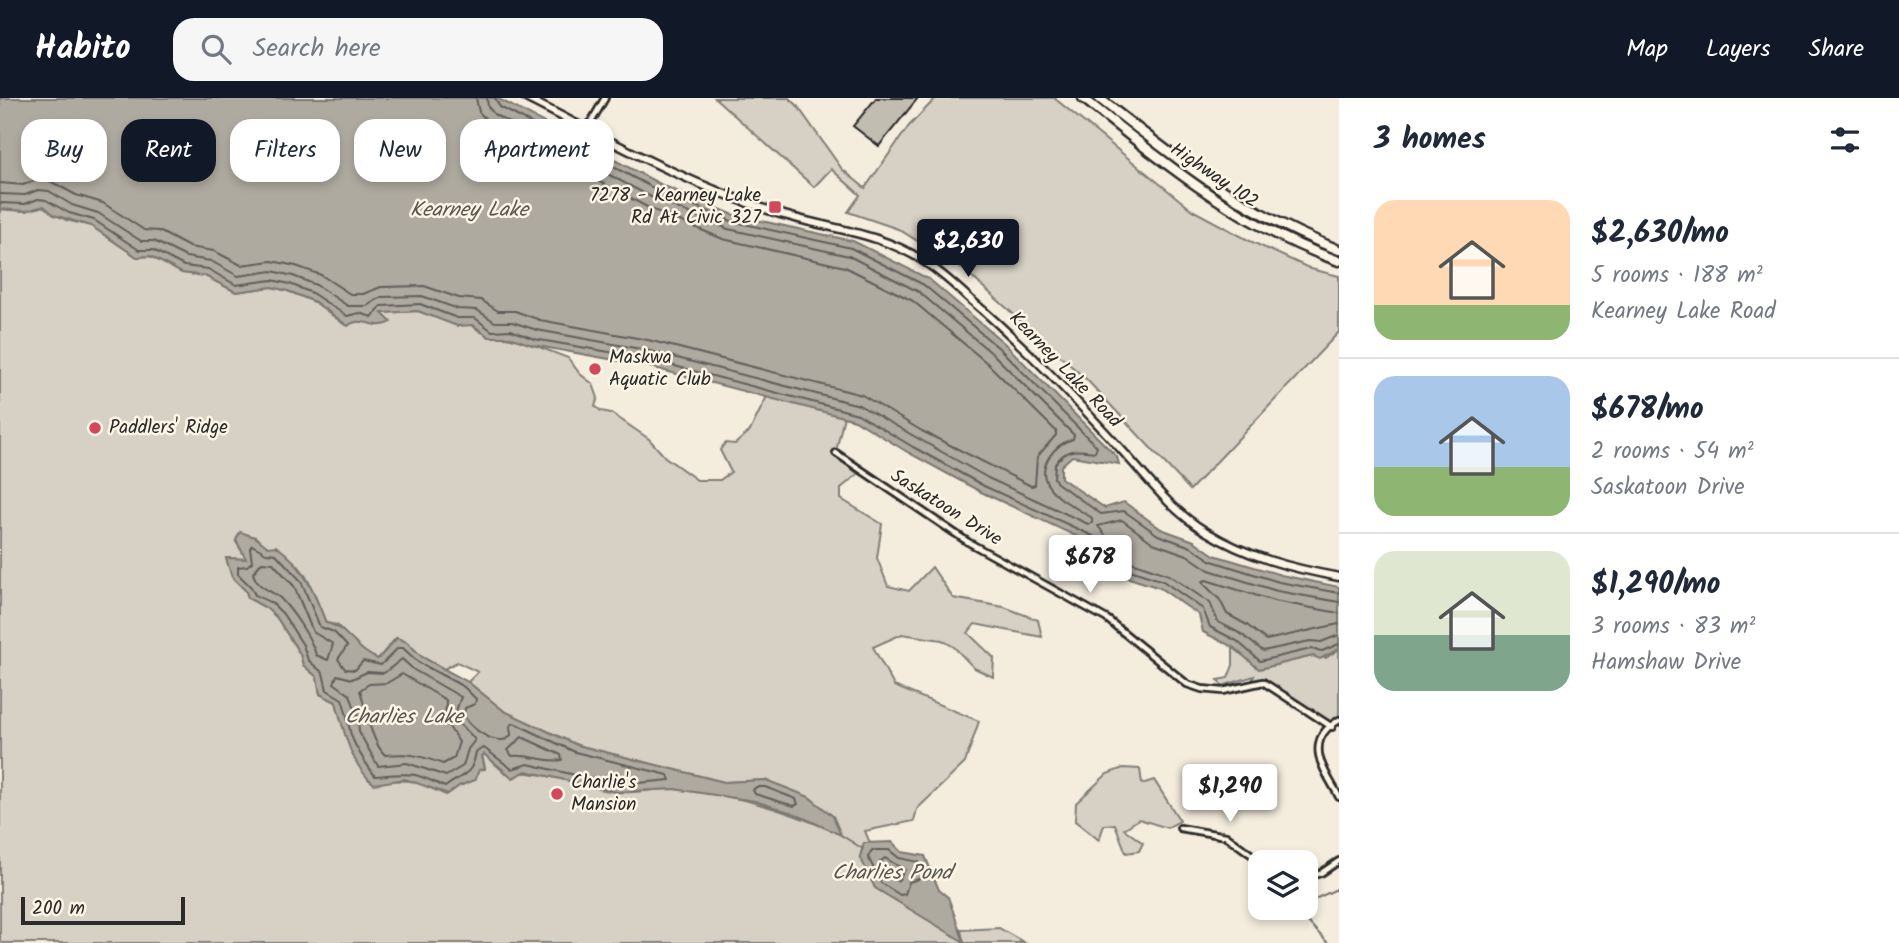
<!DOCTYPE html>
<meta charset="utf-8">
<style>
body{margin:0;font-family:Kalam,sans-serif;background:#f6f6f7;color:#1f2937;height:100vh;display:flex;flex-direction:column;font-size:26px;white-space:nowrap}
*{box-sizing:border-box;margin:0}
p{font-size:23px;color:#747a83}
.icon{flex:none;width:38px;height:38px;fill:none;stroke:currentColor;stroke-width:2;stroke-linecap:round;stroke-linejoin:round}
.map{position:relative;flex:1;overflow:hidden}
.details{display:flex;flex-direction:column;background:#fff;width:560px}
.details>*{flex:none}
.top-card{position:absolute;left:21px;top:21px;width:665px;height:63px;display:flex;gap:14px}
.controls{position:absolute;left:1248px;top:752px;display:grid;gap:14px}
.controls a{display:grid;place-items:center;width:70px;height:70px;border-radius:14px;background:#fff;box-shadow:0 4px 10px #0003;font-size:35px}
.scale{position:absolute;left:21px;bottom:18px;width:164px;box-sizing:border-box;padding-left:7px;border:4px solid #2b2b2b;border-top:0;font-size:19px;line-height:24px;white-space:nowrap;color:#2b2b2b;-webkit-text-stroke:5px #fcf5e5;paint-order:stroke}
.price{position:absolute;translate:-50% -60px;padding:0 16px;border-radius:7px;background:#fff;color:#222;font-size:23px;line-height:46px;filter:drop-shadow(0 2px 4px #0008)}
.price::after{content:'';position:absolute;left:50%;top:42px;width:21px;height:16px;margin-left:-10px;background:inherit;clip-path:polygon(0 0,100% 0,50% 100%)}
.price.on{background:#111827;color:#fff}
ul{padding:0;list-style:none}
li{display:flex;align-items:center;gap:21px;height:175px;padding:0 35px}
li+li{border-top:2px solid #e0e1e3}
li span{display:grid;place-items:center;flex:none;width:196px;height:140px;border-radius:21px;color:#555}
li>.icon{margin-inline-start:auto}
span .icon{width:84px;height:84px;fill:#fffc;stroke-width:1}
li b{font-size:30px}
h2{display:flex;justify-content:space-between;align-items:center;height:84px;padding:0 35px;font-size:30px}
.tag{padding:0 24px;border-radius:21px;background:#fff;box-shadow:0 4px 10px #0003;font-size:24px;line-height:63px}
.tag.on{background:#111827;color:#fff}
header{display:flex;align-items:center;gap:42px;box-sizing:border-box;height:98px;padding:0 35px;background:#111827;color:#fff}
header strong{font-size:33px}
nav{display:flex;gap:38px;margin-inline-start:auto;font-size:24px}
.search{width:490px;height:63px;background:#f6f6f7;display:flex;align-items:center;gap:18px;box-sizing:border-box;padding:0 24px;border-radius:21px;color:#747a83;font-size:26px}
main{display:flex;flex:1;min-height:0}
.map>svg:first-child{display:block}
.green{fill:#d6d1c4;stroke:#807e78;stroke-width:2;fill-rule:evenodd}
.water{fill:#afaaa0;stroke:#7a7771;stroke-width:2}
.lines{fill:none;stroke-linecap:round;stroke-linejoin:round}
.shore{stroke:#605e5a;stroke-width:2}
.stream{stroke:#7a7771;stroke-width:2}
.building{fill:#c2bdb1;stroke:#2b2b2b;stroke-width:2}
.minor-casing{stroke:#2b2b2b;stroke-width:10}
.secondary-casing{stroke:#2b2b2b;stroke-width:11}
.motorway-casing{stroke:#2b2b2b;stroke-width:13}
.minor{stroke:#fcf5e5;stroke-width:4.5}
.secondary{stroke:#fcf5e5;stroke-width:6}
.motorway{stroke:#fcf5e5;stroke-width:8}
.poi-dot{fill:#d1495b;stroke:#fcf5e5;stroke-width:2.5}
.labels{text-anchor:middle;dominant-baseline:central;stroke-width:5;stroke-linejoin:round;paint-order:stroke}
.street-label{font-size:19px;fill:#2b2b2b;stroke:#fcf5e5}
.poi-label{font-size:19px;fill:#2b2b2b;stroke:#fcf5e5;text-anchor:start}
.water-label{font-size:21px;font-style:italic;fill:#595754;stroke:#fcf5e5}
</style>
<header>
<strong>Habito</strong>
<div class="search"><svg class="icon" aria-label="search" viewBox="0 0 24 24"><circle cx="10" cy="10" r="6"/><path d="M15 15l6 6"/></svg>Search here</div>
<nav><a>Map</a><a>Layers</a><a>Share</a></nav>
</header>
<main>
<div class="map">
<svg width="1339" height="845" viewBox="0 0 1339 845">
<rect width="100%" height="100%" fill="#f4edde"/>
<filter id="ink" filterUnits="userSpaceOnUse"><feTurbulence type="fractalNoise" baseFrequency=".0143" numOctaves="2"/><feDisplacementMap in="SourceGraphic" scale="14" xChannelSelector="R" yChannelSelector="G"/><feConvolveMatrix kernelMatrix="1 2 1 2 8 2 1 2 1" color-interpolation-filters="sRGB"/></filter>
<g filter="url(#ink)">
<g class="green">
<path d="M715,0H789L796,6L842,71L865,90L909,28L936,0H1054L1192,112L1248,142L1311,171L1339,178V234L1190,392L1088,283L963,171L898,131L848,114L860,97L831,71L814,89Z"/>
<path d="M40,107L66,122L91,128L137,159L150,158L182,175L205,178L236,194L272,189L288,193L315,204L345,227C358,222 369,223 382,218L381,215L418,213L448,224L470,226L481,234L521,242L568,260L580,276L593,286L598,300L595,308L601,313L611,315L649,341L665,359L697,382H720L731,374L720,352L725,345L735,346L750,333L768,296L844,318L835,358L858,376L841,390V401L882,426L877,460L888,488L909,493L932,469L953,500L1004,509L1038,522L1042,539L975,526L968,535L994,560L993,579L974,570L954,549L942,542L902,536L873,549L894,588L979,623L965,665L917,711L914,723L865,733L870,745H864L860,759L963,843L961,832L999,830L1025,845H0V111L26,113ZM236,444C302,453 303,468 326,525L337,527L363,555L378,561L396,540L407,544L422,559L444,571L457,564L478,574L468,584L504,613L577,647L724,684L766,682L840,736C787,712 733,695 675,691C655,690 635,696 616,694C578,689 544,671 505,675L484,656L482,657L485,670L479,672L475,682L459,688L446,697L415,683L369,682C352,657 344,634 336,604L320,596L317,579L303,567L300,556L277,520L268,511L248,500L246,493L232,479L226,460L247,461Z"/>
<path d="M1233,549L1259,571L1313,558L1326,560L1339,551V622L1332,629L1270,588L1251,585L1254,578L1222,588L1218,582L1228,580L1233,567Z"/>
<path d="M1123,670L1140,671L1142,686L1154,682L1180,723L1167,730L1139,721L1124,731L1143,745L1139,753L1126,755L1115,726L1104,727L1099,742L1075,723L1076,705L1107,676Z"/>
</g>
<g class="water">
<path d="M0,0H497L662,87L734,117L853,143L929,181L1004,245L1117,359L1119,366L1072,358L1061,368V380L1105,410L1124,404L1161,431L1194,443L1214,457L1281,477L1339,489V551L1320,561L1313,558L1259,571L1233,549L1203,534L1199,517L1160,490L1113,475L1089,444L981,394L909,355L855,322L642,267L532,247L509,239H489L473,227L457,228L418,213L382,215L391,224C376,234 362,216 348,228L315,204L288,193L272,189L236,194L205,178L182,175L150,158L137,159L91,128L54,117L44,108L26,113L0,111Z"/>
<path d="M240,434L255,439L268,449L276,448C304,467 314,495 326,525C347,529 355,552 378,561L397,540L407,544L422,559L468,584L504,613L577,647L724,684L766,682L809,699L833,718L841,737L795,716L755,703L674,691L617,694L526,673L513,680L484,656L482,658L485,671L479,672L475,682L459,688L448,696L405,681L374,686C350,666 344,633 336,604L320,596L317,579L303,567L300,556L277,520L268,511L248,500L246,493L232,479L226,460L246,461L236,442Z"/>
<path d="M892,744L902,754L925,758L939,792L948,799L964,844L875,790L860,759L864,745Z"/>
</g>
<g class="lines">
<g class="shore">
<path d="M495,0L500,9L659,93L731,123L851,150L924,187L1000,251L1097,349L1095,354C1076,352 1067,349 1055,366L1054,380L1057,385L1101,416L1124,413L1158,437L1191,449L1212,463L1279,484L1339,495"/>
<path d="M0,85L23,87L36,82L50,83L76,97L103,105L144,132L159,133L189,149L214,153L241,167L272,163L296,168L321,177L350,196H363L381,189L424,188L459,200L481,202L498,213H515L540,222L648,242L862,297L922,333L1031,388L1035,387L1037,359L1056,337V333L987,265L913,203L845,169L723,141L651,111L490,26L479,14L476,0"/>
<path d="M0,96L25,97L38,92L49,93L72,107L98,115L141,143H154L186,159L211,163L238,178L272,173L293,178L316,187L348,208H367L381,199L422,198L458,211L477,212L495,224H512L537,232L646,252L859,307L988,380L1088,426L1092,425V420C1079,411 1056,401 1048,387C1036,368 1055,346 1073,341L1074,337L994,257L919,194L849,158L728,131L655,101L495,17L488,9L487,0"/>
<path d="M0,105L25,106L38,101L46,102L69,115L94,122L139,152H153L184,168L208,171L236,187L272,182L290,186L312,195L347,218L359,215L372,219L381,208L420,206L457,220H475L492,233L511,232L534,241L644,260L858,316L913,349L984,388L1093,438L1118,468L1163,483L1203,511L1210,529L1237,543L1260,563L1311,551L1322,553L1339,546"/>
<path d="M252,447L266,455L276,456L301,483L320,529L334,534L347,548L338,561L345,571L355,572L363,563L381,567L398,550H403L418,564L464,589L476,601L475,606L465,610L464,618C471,631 493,646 507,641L511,637L510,628L514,625L575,654L668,677L670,682L618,687L528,666L512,671L484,650L476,654C472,678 464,675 445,689C411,673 412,675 375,678C367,667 353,647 350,633C348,622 346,612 342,601L327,592L323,575L308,562L303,547L283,516L272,505L255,497L251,489L238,476V469L247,468L252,464L250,450Z"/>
<path d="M262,464L273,465L294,488L313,534L333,546L328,562L316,557C312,541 292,512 280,500C269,491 257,490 253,475Z"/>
<path d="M1339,504L1277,493L1209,472L1187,457L1153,445L1122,422L1098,428L1123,461L1169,477L1210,505L1218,524L1241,536L1263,553L1310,543L1321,544L1339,537"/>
<path d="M1339,515L1274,503L1206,482L1202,484L1220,502L1227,516L1247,527L1266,542L1339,526"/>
<path d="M402,561L414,572L461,599C448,631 460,621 475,642L468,651L463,668L446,678L407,665L378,668L359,634L358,619L350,597L334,585L337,577L352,581L367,574L384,575Z"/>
<path d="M402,576L446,602L445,623L459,644L454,660L443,666C419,657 410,655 385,657C372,645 365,610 360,592L369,586L387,585Z"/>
<path d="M522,639L561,657L562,662C547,665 529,656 512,658L508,652Z"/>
<path d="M756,689H765L796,701L798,706L794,708L755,696L753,692Z"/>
<path d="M872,752H889L899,760L919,764L925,779L909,784L905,796L900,797L881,785L868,759Z"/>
<path d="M885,760L905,772L898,783L887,778L880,764Z"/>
</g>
<g class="stream">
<path d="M841,737L863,751"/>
<path d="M1306,805L1339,790"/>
<path d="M1302,810L1306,822L1328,845"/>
</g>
</g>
<path class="building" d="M876,0H918L879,48L853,28Z"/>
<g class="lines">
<g class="minor-casing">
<g id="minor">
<path d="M587,31L605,0"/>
<path d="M836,355L968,444L1107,521L1187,586L1202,591L1223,593L1263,584L1332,629"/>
<path d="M1339,622C1334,626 1330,627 1326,632C1307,653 1329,679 1339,699"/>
<path d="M1180,730L1226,738L1263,765"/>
<path d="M1306,779L1321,775L1339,763"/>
</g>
</g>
<g class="secondary-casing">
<path id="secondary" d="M526,0C607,41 685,85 771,113C821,130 877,133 922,162C940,173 956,188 971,202C1024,247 1071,297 1118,348C1145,377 1170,412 1205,433C1247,459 1291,470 1339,479"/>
</g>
<g class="motorway-casing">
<g id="motorway">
<path d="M1083,0C1163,64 1241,129 1339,163"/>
<path d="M1099,0C1180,64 1242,114 1339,152"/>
</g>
</g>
<use href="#minor" class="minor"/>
<use href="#secondary" class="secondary"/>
<use href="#motorway" class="motorway"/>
</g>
</g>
<g class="poi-dot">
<rect x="768" y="102" width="14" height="14" rx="3.5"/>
<circle cx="595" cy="271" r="7"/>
<circle cx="95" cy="330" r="7"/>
<circle cx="557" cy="696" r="7"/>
</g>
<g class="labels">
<g class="street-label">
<text transform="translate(1214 78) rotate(34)">Highway 102</text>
<text transform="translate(1065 272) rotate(46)">Kearney Lake Road</text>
<text transform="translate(946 410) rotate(32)">Saskatoon Drive</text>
</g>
<g class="poi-label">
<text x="761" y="98" text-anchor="end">7278 - Kearney Lake<tspan x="761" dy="22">Rd At Civic 327</tspan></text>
<text x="609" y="260">Maskwa<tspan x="609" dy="22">Aquatic Club</tspan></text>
<text x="109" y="330">Paddlers' Ridge</text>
<text x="571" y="685">Charlie's<tspan x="571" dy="22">Mansion</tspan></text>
</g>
<g class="water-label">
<text x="469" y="112">Kearney Lake</text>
<text x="404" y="619">Charlies Lake</text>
<text x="892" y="775">Charlies Pond</text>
</g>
</g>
</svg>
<div class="controls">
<a><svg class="icon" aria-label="layers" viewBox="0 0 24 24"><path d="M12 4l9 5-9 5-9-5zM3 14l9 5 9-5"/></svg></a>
</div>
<div class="scale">200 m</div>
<b class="price on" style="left:968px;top:181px">$2,630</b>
<b class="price" style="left:1090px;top:497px">$678</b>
<b class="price" style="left:1230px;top:726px">$1,290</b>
<div class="top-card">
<a class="tag">Buy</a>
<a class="tag on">Rent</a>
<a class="tag">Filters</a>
<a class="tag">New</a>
<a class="tag">Apartment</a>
</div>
</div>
<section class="details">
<h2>3 homes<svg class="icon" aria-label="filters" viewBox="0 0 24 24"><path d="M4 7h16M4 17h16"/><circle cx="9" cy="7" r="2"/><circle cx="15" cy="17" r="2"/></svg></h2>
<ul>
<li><span style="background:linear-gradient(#ffd9b3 75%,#8fb573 0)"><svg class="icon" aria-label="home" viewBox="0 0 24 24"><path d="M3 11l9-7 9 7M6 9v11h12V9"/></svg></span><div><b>$2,630/mo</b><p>5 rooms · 188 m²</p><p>Kearney Lake Road</p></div></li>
<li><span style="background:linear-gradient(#a9c7e8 65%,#8fb573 0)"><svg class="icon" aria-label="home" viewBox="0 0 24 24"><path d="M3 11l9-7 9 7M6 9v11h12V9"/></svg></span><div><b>$678/mo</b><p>2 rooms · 54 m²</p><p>Saskatoon Drive</p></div></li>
<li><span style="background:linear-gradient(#dfe7d0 60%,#7fa58c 0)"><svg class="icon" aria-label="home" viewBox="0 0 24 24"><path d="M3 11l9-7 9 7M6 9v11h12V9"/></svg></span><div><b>$1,290/mo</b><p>3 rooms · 83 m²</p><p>Hamshaw Drive</p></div></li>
</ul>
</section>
</main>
